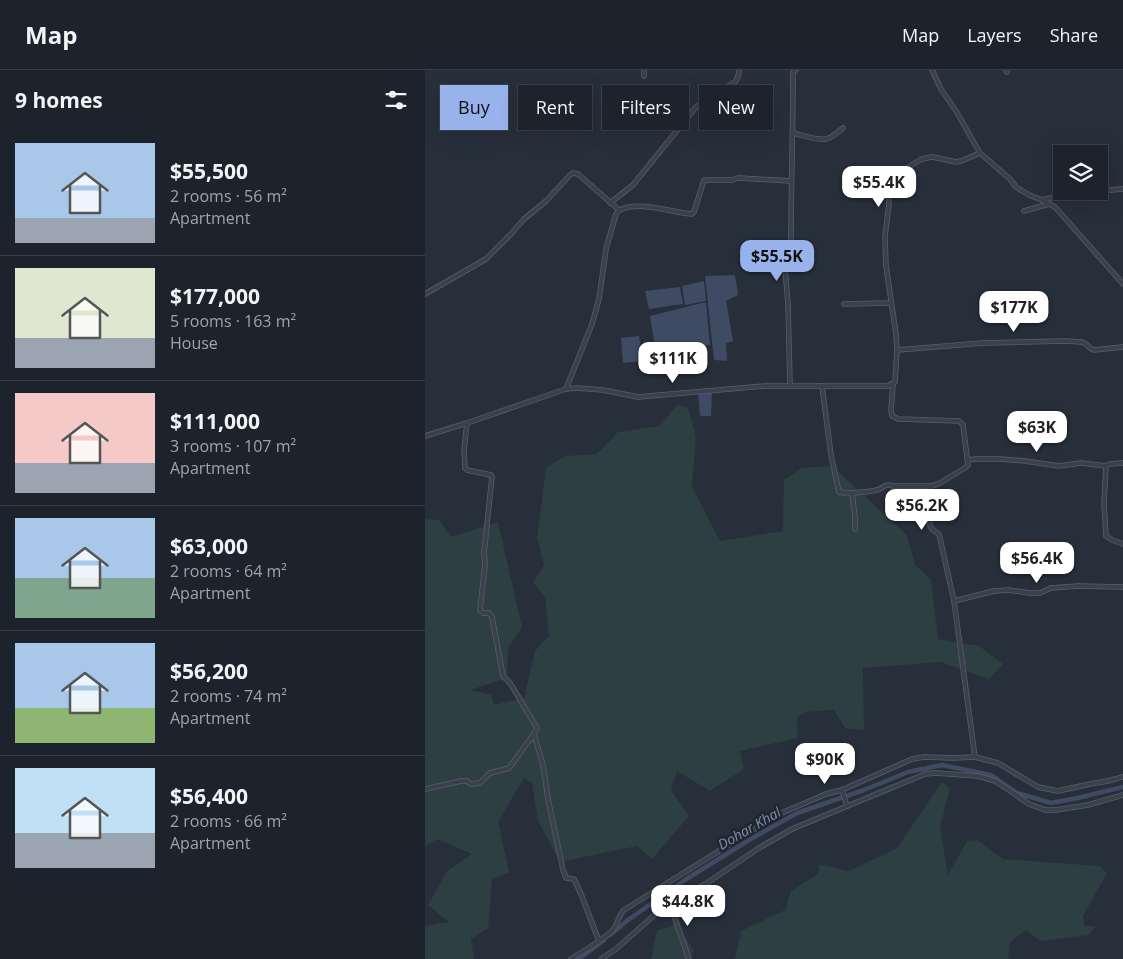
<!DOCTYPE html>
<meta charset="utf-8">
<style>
body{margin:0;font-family:"Open Sans",sans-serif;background:#252b34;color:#f1f3f6;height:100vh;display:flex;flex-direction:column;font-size:19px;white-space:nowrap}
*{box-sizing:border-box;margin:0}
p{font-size:16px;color:#a0a4a9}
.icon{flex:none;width:28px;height:28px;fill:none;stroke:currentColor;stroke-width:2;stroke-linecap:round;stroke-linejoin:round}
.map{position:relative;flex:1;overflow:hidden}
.sheet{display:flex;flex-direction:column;background:#1d232c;width:425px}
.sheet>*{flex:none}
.guide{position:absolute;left:15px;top:15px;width:475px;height:45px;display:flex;gap:10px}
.buttons{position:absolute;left:628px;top:75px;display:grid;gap:10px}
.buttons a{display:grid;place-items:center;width:55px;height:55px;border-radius:0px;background:#1d232c;box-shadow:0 5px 20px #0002,0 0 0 1px #3b4048;font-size:25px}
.price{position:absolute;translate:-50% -42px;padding:0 11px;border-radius:10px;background:#fff;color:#222;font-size:16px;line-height:32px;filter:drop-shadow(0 1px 2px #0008)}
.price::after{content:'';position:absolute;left:50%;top:30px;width:15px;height:11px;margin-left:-8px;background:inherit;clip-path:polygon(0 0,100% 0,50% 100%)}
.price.selected{background:#98b2eb;color:#111}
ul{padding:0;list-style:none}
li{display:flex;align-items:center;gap:15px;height:125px;padding:0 15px}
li+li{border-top:1px solid #3b4048}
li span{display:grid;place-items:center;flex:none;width:140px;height:100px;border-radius:0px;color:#555}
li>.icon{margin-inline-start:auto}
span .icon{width:60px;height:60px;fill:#fffc;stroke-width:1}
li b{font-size:21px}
h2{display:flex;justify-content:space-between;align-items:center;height:60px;padding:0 15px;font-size:21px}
.chip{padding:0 18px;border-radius:0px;background:#1d232c;box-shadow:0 5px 20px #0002,0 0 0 1px #3b4048;font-size:18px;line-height:45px}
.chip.selected{background:#98b2eb;color:#111}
header{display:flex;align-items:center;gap:30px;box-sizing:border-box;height:70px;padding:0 25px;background:#1d232c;border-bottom:1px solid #3b4048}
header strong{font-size:24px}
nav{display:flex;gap:28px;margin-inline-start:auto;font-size:18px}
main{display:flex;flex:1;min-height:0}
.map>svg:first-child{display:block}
.green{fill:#2d3f41}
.water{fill:#3f4b62}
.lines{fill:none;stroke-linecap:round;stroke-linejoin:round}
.canal{stroke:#3f4b62;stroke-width:4.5}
.street-casing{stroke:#595f6a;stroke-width:5.5}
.street{stroke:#3b414c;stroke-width:4}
.labels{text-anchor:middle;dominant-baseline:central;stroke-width:5;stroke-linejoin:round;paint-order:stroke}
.water-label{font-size:14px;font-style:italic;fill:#8291aa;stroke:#202631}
</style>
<header>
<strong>Map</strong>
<nav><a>Map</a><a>Layers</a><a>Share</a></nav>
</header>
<main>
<section class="sheet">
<h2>9 homes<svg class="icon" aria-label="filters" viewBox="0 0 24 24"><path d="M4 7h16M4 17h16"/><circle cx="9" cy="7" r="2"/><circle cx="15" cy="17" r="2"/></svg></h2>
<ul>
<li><span style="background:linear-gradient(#a9c7e8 75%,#9aa5b1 0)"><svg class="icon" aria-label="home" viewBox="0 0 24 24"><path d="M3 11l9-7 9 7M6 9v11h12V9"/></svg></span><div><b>$55,500</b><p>2 rooms · 56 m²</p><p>Apartment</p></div></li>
<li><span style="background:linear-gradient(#dfe7d0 70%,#9aa5b1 0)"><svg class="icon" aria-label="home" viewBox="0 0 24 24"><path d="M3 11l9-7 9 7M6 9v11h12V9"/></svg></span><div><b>$177,000</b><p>5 rooms · 163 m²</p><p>House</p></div></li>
<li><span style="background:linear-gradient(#f6c9c9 70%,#9aa5b1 0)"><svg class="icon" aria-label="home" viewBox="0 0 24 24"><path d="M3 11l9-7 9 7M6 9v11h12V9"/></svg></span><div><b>$111,000</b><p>3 rooms · 107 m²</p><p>Apartment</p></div></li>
<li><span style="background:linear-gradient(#a9c7e8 60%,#7fa58c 0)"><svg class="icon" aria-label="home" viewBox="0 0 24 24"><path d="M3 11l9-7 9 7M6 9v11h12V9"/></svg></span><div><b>$63,000</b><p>2 rooms · 64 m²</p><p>Apartment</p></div></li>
<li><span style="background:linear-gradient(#a9c7e8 65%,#8fb573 0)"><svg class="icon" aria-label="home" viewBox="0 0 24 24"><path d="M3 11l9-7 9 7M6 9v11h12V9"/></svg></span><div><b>$56,200</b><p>2 rooms · 74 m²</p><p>Apartment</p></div></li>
<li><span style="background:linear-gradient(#bfe0f5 65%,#9aa5b1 0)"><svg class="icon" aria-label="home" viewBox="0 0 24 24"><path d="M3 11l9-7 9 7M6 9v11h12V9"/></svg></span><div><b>$56,400</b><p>2 rooms · 66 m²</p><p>Apartment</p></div></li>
</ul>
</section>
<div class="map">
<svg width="698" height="889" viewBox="0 0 698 889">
<rect width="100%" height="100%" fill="#272f3b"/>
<g class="green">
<path d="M253,334L263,338L271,367L267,417L295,471L358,461L359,410L376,398L407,396L482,465L490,495L506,510L513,569L554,576L578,594L564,609L516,592L438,598L439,660L420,658L409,640L381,642L372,647L373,668L315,681L319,699L285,721L252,701L246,720L264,746L227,789L212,776L135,792L113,751L107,713L99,708L73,752L84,802L67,810L63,858L46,869L49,889H0V856L24,852L3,835L22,801L47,784L12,769L0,776V449L14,450L26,467L73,452L97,557L83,578L82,608L45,620L66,625L69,635L99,628L110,581L124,566L120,527L108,512L119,495L112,467L121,398L140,386L172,384L193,362L235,356Z"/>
<path d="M517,712L525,719L515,757L523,805L542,771L552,770L578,789L675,796L682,803L658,846L660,856H671L664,865L615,871L601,860L585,872L583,889H310L316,861L360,840L366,821L393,804L394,794L424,801L472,778Z"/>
<path d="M252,854L269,881L264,889H226L232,861Z"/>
</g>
<g class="water">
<path d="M310,205L313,225L301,231L308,271L301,273L302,291L289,290L280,206Z"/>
<path d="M279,211L281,231L260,235L257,216Z"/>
<path d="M255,217L258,234L224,239L220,221Z"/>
<path d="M281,232L285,275L231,282L225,246Z"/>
<path d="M214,266L218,291L198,293L196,268Z"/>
<path d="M287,321L286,346H275L273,323Z"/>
</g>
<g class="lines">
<g class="canal">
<path d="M185,865L203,850L260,810L324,770L372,743L439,720L483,702L517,695L566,705L592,723L626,733L653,728L698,717"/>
<path d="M154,889L179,870"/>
</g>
<g class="street-casing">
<g id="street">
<path d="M219,0V6"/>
<path d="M507,0L516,19L531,41L555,83L585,109L591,117L604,125L617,130L630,137L698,214"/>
<path d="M581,0L582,2"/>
<path d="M368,63C377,65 392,71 401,69C407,68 413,62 418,58"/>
<path d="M674,121L698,119"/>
<path d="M617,130L642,124L668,121"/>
<path d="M185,133L208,115L271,37L311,11L314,3V0"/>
<path d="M599,141L624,134"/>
<path d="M0,224L61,189L86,164L99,149L121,131L145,105L148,103L153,104L194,140"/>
<path d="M419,234L466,233"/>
<path d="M472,280L471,264L461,196L460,167L464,133L461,106L464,102L470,99H480L497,89L507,87L513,88L531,92L536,91L555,83"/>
<path d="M468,314L466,341L467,346L473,349L534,351L538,355L543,395L540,398L513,414L506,416L504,423L505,456L508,460L514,464L529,531L550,687"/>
<path d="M365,315L363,234L359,184L365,178L366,175C366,117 368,60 368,2L371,0"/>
<path d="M397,316L406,385L414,422C422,424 444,422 452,420C460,418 458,413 468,416H506"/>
<path d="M141,319L167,254L174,229L181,179L191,144C203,127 249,143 267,144L269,142L279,110H307L313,108L366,111"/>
<path d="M42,353L39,380L40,398L42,400L66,405L67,407L59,483L60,494L55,540L58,543H64L67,547L78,606L85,613L112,658L109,664L118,695L123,729L138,800L141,808L149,809L156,824L174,871"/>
<path d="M0,366L42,353L141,319L152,318L178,320L213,327L340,316H463L470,312L472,280L558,273L639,271L657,272L661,274L665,278L669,280L698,277"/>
<path d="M543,390L550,389H575L600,391L634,396L656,393L681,396"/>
<path d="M698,393L684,394L681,396L679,433L681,466L687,470L698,474"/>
<path d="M427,423L430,447V459"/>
<path d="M529,531L569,521L583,520L605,523H615L626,518L653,516L698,517"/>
<path d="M0,719L36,711H42L46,714L55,713L65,703L84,698L109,664"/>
<path d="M417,720L422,736"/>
<path d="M236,818L248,843L264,889"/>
<path d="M146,889C159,880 175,873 187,861C193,855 193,846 199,840L352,745L401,724L417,720L487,689L499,687L529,688L550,687L573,693L613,717L633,721L665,714L683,711L698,707"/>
<path d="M176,889L191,879L243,833L279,815L334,778L367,759L500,704L510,703L553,706L570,711L584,720L604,734L620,740H631L663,735L698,725"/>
</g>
</g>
<use href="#street" class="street"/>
</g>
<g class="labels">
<g class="water-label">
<text transform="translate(324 758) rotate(-30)">Dohar Khal</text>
</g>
</g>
</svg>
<div class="buttons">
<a><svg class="icon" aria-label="layers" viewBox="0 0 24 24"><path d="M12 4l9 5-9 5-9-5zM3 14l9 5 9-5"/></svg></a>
</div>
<b class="price" style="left:454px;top:138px">$55.4K</b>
<b class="price selected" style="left:352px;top:212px">$55.5K</b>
<b class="price" style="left:589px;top:263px">$177K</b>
<b class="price" style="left:248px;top:314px">$111K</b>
<b class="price" style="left:612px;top:383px">$63K</b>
<b class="price" style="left:497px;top:461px">$56.2K</b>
<b class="price" style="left:612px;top:514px">$56.4K</b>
<b class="price" style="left:400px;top:715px">$90K</b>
<b class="price" style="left:263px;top:857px">$44.8K</b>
<div class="guide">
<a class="chip selected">Buy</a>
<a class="chip">Rent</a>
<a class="chip">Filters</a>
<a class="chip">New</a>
</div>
</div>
</main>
